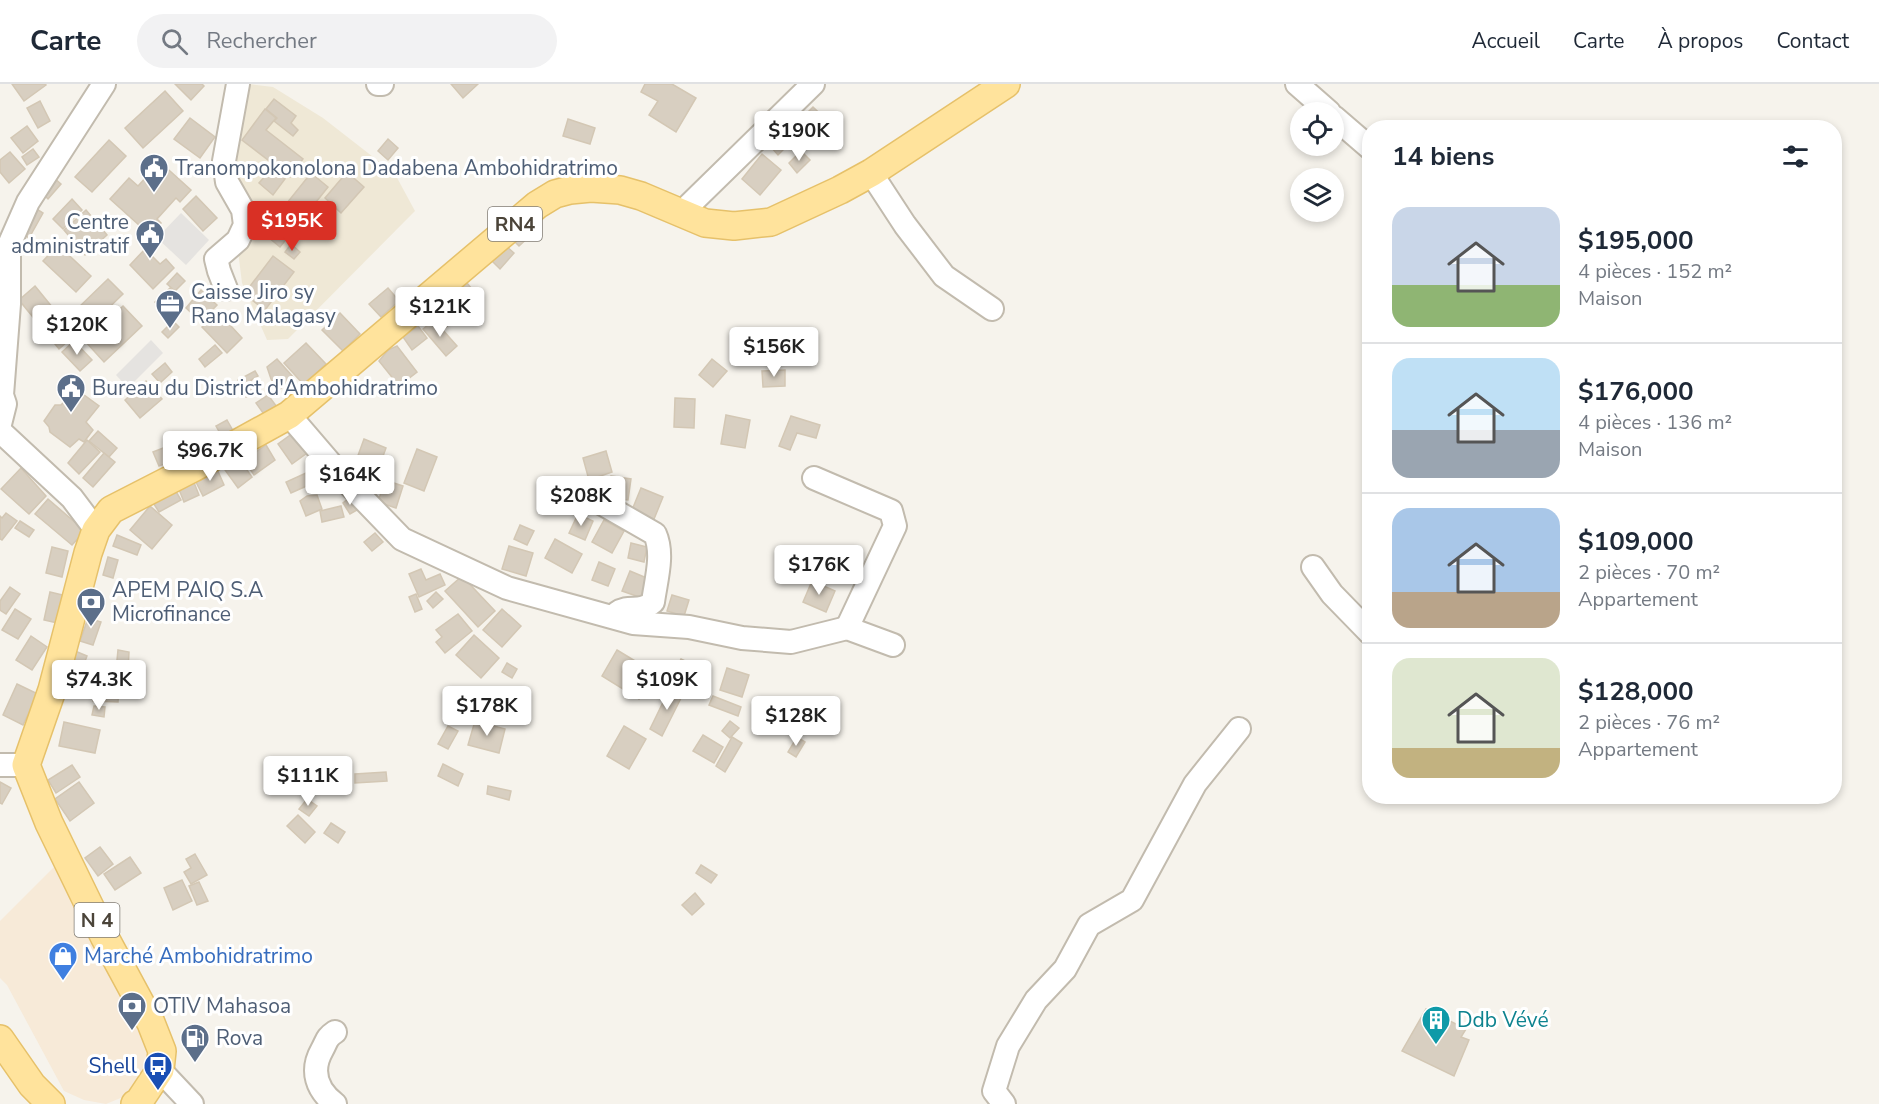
<!DOCTYPE html>
<html lang="fr">
<meta charset="utf-8">
<style>
body{margin:0;font-family:"Nunito Sans",sans-serif;background:#f2f2f3;color:#1f2937;height:100vh;display:flex;flex-direction:column;font-size:22px;white-space:nowrap}
*{box-sizing:border-box;margin:0}
p{font-size:20px;color:#747a83}
.icon{flex:none;width:33px;height:33px;fill:none;stroke:currentColor;stroke-width:2;stroke-linecap:round;stroke-linejoin:round}
.map{position:relative;flex:1;overflow:hidden}
.sheet{position:absolute;left:1362px;top:36px;width:480px;height:684px;display:flex;flex-direction:column;background:#fff;border-radius:24px;box-shadow:0 3px 9px #0003}
.sheet>*{flex:none}
.fabs{position:absolute;left:1290px;top:18px;display:grid;gap:12px}
.fabs a{display:grid;place-items:center;width:54px;height:54px;border-radius:50%;background:#fff;box-shadow:0 3px 9px #0003;font-size:30px}
.price{position:absolute;translate:-50% -51px;padding:0 14px;border-radius:6px;background:#fff;color:#222;font-size:20px;line-height:39px;filter:drop-shadow(0 2px 3px #0008)}
.price::after{content:'';position:absolute;left:50%;top:36px;width:18px;height:14px;margin-left:-9px;background:inherit;clip-path:polygon(0 0,100% 0,50% 100%)}
.price.selected{background:#d93025;color:#fff}
ul{padding:0;list-style:none}
li{display:flex;align-items:center;gap:18px;height:150px;padding:0 30px}
li+li{border-top:2px solid #e0e1e3}
li span{display:grid;place-items:center;flex:none;width:168px;height:120px;border-radius:18px;color:#555}
li>.icon{margin-inline-start:auto}
span .icon{width:72px;height:72px;fill:#fffc;stroke-width:1}
li b{font-size:26px}
h2{display:flex;justify-content:space-between;align-items:center;height:72px;padding:0 30px;font-size:26px}
header{display:flex;align-items:center;gap:36px;box-sizing:border-box;height:84px;padding:0 30px;background:#fff;border-bottom:2px solid #e0e1e3}
header strong{font-size:28px}
nav{display:flex;gap:33px;margin-inline-start:auto;font-size:21px}
.search{width:420px;height:54px;background:#f2f2f3;display:flex;align-items:center;gap:15px;box-sizing:border-box;padding:0 21px;border-radius:33px;color:#747a83;font-size:22px}
.map>svg:first-child{display:block}
.commercial{fill:#f7ead8}
.education{fill:#efe8d6}
.parking{fill:#e5e3e0}
.building{fill:#d8cfc1;stroke:#d3c7b4;stroke-width:1.5}
.lines{fill:none;stroke-linecap:round;stroke-linejoin:round}
.minor-casing{stroke:#c2bbae;stroke-width:26}
.major-casing{stroke:#e6c16a;stroke-width:30}
.minor{stroke:#fff;stroke-width:22}
.major{stroke:#ffe39c;stroke-width:27}
.labels{text-anchor:middle;dominant-baseline:central;stroke-width:6;stroke-linejoin:round;paint-order:stroke}
.shield{fill:#fff;stroke:#817c74;stroke-width:1.5}
.shield-label{font-size:20px;font-weight:bold;fill:#4b4439}
.service-label{font-size:21px;fill:#4e5e75;stroke:#fff;text-anchor:start}
.shop-label{font-size:21px;fill:#366cbe;stroke:#fff;text-anchor:start}
.culture-label{font-size:21px;fill:#0d838f;stroke:#fff;text-anchor:start}
.transit-label{font-size:21px;fill:#164399;stroke:#fff;text-anchor:end}
</style>
<header>
<strong>Carte</strong>
<div class="search"><svg class="icon" aria-label="search" viewBox="0 0 24 24"><circle cx="10" cy="10" r="6"/><path d="M15 15l6 6"/></svg>Rechercher</div>
<nav><a>Accueil</a><a>Carte</a><a>À propos</a><a>Contact</a></nav>
</header>
<div class="map">
<svg width="1879" height="1020" viewBox="0 0 1879 1020">
<rect width="100%" height="100%" fill="#f6f3ec"/>
<path class="commercial" d="M59,778L152,956L153,978L128,1011L106,1020L84,1016L64,1007L7,901L0,894V837Z"/>
<path class="education" d="M249,0L273,3L323,34L395,90L415,127L288,255L267,256L242,199L230,103Z"/>
<g class="parking">
<path d="M181,129L209,156L186,181L157,154Z"/>
<path d="M151,256L163,269L128,304L116,291Z"/>
</g>
<g class="building">
<path d="M12,0H45L46,1L24,17Z"/>
<path d="M175,0H202L204,2L191,16Z"/>
<path d="M451,0H478L463,14Z"/>
<path d="M645,0H672L696,14L676,48L649,31L658,17L641,8Z"/>
<path d="M165,7L183,27L143,64L125,44Z"/>
<path d="M274,15L296,32L291,39L298,46L293,52L274,37L277,34L266,25Z"/>
<path d="M40,17L50,37L38,44L27,24Z"/>
<path d="M813,23L832,41L811,63L792,44Z"/>
<path d="M265,25L276,34L266,46L303,75L290,93L242,56Z"/>
<path d="M190,34L215,53L200,74L174,55Z"/>
<path d="M568,35L595,44L590,60L563,52Z"/>
<path d="M27,42L38,57L23,69L11,54Z"/>
<path d="M787,47L795,54L778,71L771,63Z"/>
<path d="M388,55L398,64L388,76L378,67Z"/>
<path d="M109,56L126,72L92,108L75,93Z"/>
<path d="M33,65L39,73L27,81L22,73Z"/>
<path d="M801,67L810,76L797,89L789,79Z"/>
<path d="M10,68L25,85L9,99L0,88V76Z"/>
<path d="M762,70L781,86L760,111L742,95Z"/>
<path d="M160,78L191,106L180,118L176,114L157,135L161,139L150,151L110,115L129,94L138,102Z"/>
<path d="M274,86L285,95L273,111L259,99L266,91L269,93Z"/>
<path d="M347,88L364,103L341,129L325,114Z"/>
<path d="M311,89L328,103L280,163L263,149Z"/>
<path d="M53,93L61,100L48,115L40,107Z"/>
<path d="M196,112L217,134L203,147L183,125Z"/>
<path d="M72,115L82,126L63,145L53,135Z"/>
<path d="M32,122L43,129L29,154L18,147Z"/>
<path d="M86,126L107,151L85,171L64,146Z"/>
<path d="M526,146L531,151L519,162L514,157Z"/>
<path d="M291,160L300,168L294,175L285,168Z"/>
<path d="M58,161L91,192L76,208L43,177Z"/>
<path d="M506,162L514,169L500,185L492,177Z"/>
<path d="M145,165L160,180L166,175L174,184L153,205L130,181Z"/>
<path d="M273,172L294,188L265,226L244,210Z"/>
<path d="M177,189L185,197L175,207L167,200Z"/>
<path d="M108,195L123,210L92,240L78,224Z"/>
<path d="M467,199L480,215L445,244L432,229Z"/>
<path d="M35,202L75,251L59,265L19,216Z"/>
<path d="M170,204L179,214L163,228L155,218Z"/>
<path d="M388,204L399,217L381,233L369,220Z"/>
<path d="M201,206L217,221L201,238L186,224Z"/>
<path d="M123,222L142,242L104,278L85,257Z"/>
<path d="M218,228L242,254L227,269L202,243Z"/>
<path d="M340,229L360,250L343,267L322,246Z"/>
<path d="M434,236L457,262L446,272L423,245Z"/>
<path d="M173,237L179,243L168,254L162,248Z"/>
<path d="M418,242L427,254L412,266L403,253Z"/>
<path d="M74,257L92,276L80,287L62,268Z"/>
<path d="M306,259L326,280L304,301L284,279Z"/>
<path d="M215,261L222,269L205,283L199,275Z"/>
<path d="M397,262L417,288L399,302L379,277L388,266Z"/>
<path d="M277,275L294,294L279,306L271,295L267,283Z"/>
<path d="M712,275L727,287L713,303L699,291Z"/>
<path d="M165,279L172,288L160,299L152,290Z"/>
<path d="M785,286V302L763,303L762,287Z"/>
<path d="M255,287L258,292L251,296L257,307L246,313L238,296Z"/>
<path d="M146,297L162,315L140,334L125,316Z"/>
<path d="M76,305L99,322L86,338L93,346L84,358L79,355L70,363L50,348L49,343L44,337L55,321H61Z"/>
<path d="M268,311L280,327L268,336L256,319Z"/>
<path d="M675,314L695,315L694,344L674,343Z"/>
<path d="M726,331L750,336L745,364L721,360Z"/>
<path d="M791,332L820,341L816,354L797,349L790,366L779,362Z"/>
<path d="M227,336L236,352L225,358L216,342Z"/>
<path d="M98,347L117,364L109,373L89,357Z"/>
<path d="M194,348L202,364L191,370L183,353Z"/>
<path d="M293,349L307,369L292,380L278,360Z"/>
<path d="M364,355L386,364L375,394L366,391L363,399L353,395L356,389L352,388Z"/>
<path d="M87,356L100,368L79,390L68,379Z"/>
<path d="M176,359L181,373L159,382L153,368Z"/>
<path d="M266,361L275,376L254,391L244,376Z"/>
<path d="M417,365L437,373L424,407L404,399Z"/>
<path d="M606,367L612,388L589,396L583,374Z"/>
<path d="M104,369L115,378L93,403L83,394Z"/>
<path d="M239,375L252,393L238,404L225,386Z"/>
<path d="M21,384L46,412L29,430L1,405Z"/>
<path d="M217,385L224,401L203,412L195,396Z"/>
<path d="M306,389L311,400L291,409L286,398Z"/>
<path d="M611,392L631,395L628,416L609,414Z"/>
<path d="M193,396L199,411L184,418L178,403Z"/>
<path d="M385,396L403,402L396,424L378,418Z"/>
<path d="M174,404L181,416L159,428L152,417Z"/>
<path d="M641,404L663,413L654,435L632,426Z"/>
<path d="M317,411L322,425L306,432L300,417L307,412Z"/>
<path d="M349,414L357,426L350,430L343,419Z"/>
<path d="M48,415L85,447L72,461L35,430Z"/>
<path d="M150,422L172,441L152,465L130,446Z"/>
<path d="M341,422L344,433L322,438L320,427Z"/>
<path d="M6,429L17,437L2,456L0,455V432L2,434Z"/>
<path d="M578,430L593,437L585,456L569,449Z"/>
<path d="M604,436L624,447L612,469L592,458Z"/>
<path d="M20,437L34,446L29,453L15,444Z"/>
<path d="M520,441L534,447L527,461L514,455Z"/>
<path d="M375,449L383,458L372,467L364,458Z"/>
<path d="M117,451L141,461L137,471L113,462Z"/>
<path d="M555,455L582,470L572,489L545,474Z"/>
<path d="M631,459L647,463L644,478L628,474Z"/>
<path d="M509,462L533,469L526,492L502,485Z"/>
<path d="M52,463L68,467L62,493L46,489Z"/>
<path d="M108,473L118,476L113,494L103,491Z"/>
<path d="M599,478L615,485L608,502L592,496Z"/>
<path d="M421,485L426,496L440,490L445,501L419,513L409,490Z"/>
<path d="M630,487L649,495L642,514L622,507Z"/>
<path d="M462,492L495,527L478,543L445,507Z"/>
<path d="M812,497L835,507L826,528L803,518Z"/>
<path d="M10,503L20,510L6,530L0,526V517Z"/>
<path d="M50,508L67,512L62,540L44,536Z"/>
<path d="M436,508L443,515L433,524L427,517Z"/>
<path d="M416,510L422,525L415,528L409,513Z"/>
<path d="M672,511L689,516L684,532L667,527Z"/>
<path d="M15,525L31,535L18,555L2,546Z"/>
<path d="M502,525L521,542L502,563L483,546Z"/>
<path d="M458,530L472,547L445,569L436,558L442,553L436,546Z"/>
<path d="M88,534L101,538L93,561L80,557Z"/>
<path d="M474,551L499,574L481,594L456,571Z"/>
<path d="M31,552L47,563L32,586L16,576Z"/>
<path d="M118,566L129,568L128,587L116,586Z"/>
<path d="M617,566L655,589L639,615L602,592Z"/>
<path d="M75,567L87,572L79,593L67,589Z"/>
<path d="M681,575L702,585L692,605L671,595Z"/>
<path d="M507,579L517,585L512,594L502,588Z"/>
<path d="M727,584L749,591L742,613L720,606Z"/>
<path d="M17,600L38,610L23,641L3,631Z"/>
<path d="M112,600L119,601L118,618L93,617L94,605H112Z"/>
<path d="M671,602L684,608L662,652L650,645Z"/>
<path d="M713,612L741,623L738,632L709,621Z"/>
<path d="M94,622L105,623L104,633L92,631Z"/>
<path d="M475,637L505,645L499,669L468,661Z"/>
<path d="M730,637L739,644L730,654L722,647Z"/>
<path d="M64,638L100,646L95,669L59,662Z"/>
<path d="M448,642L458,647L448,665L438,660Z"/>
<path d="M624,642L646,655L629,685L607,672Z"/>
<path d="M703,651L723,663L714,679L693,667Z"/>
<path d="M732,653L742,659L725,688L716,682Z"/>
<path d="M797,653L805,658L796,673L788,668Z"/>
<path d="M443,680L463,690L458,702L438,692Z"/>
<path d="M72,681L80,693L56,709L48,696Z"/>
<path d="M386,688L387,697L355,699V690Z"/>
<path d="M308,694L320,701L310,716L299,708Z"/>
<path d="M0,698L11,704L2,720L0,719Z"/>
<path d="M79,698L94,719L70,737L55,715Z"/>
<path d="M488,702L511,707L509,716L487,710Z"/>
<path d="M307,715L317,722L309,732L299,725Z"/>
<path d="M298,731L315,748L305,759L287,742Z"/>
<path d="M331,739L345,748L338,759L324,749Z"/>
<path d="M100,763L113,780L98,792L85,774Z"/>
<path d="M195,770L207,791L191,800L184,788L191,784L186,775Z"/>
<path d="M130,773L141,789L115,806L104,790Z"/>
<path d="M701,781L717,791L711,799L696,789Z"/>
<path d="M182,796L192,817L173,826L164,804Z"/>
<path d="M199,798L208,817L197,821L189,802Z"/>
<path d="M695,809L704,820L692,831L682,821Z"/>
<path d="M1426,925L1466,945L1461,953L1469,956L1454,992L1402,967Z"/>
</g>
<g class="lines">
<g class="minor-casing">
<g id="minor">
<path d="M378,0H382"/>
<path d="M1297,0L1329,28"/>
<path d="M1334,33L1370,64"/>
<path d="M871,89L905,141L944,192L992,225"/>
<path d="M680,130L813,0"/>
<path d="M226,205L219,187L216,175L238,156L245,141L243,126L227,98L224,77L238,0"/>
<path d="M289,331L343,394L402,455L507,504L633,539L689,543L742,554L791,558L847,544L893,561"/>
<path d="M0,340L5,320L2,311L9,220V161L28,118L104,0"/>
<path d="M0,347L72,414L96,446"/>
<path d="M814,394L891,427L895,442L847,544"/>
<path d="M587,411L655,450C664,470 656,496 653,518C639,530 630,520 617,529"/>
<path d="M1313,483L1332,510L1370,549"/>
<path d="M0,681H26"/>
<path d="M160,986L192,1020"/>
<path d="M335,1020C317,1006 310,987 322,966C327,957 326,954 335,948"/>
<path d="M1004,1020L994,1007L1008,962L1036,916L1065,885L1089,841L1132,816L1195,700L1239,645"/>
</g>
</g>
<g class="major-casing">
<g id="major">
<path d="M0,955L32,1001L51,1020"/>
<path d="M135,1020L138,1019L160,986L162,967L151,939L104,852L49,739L26,681L52,606L88,469L96,446L111,426L193,384L289,331L537,121L555,110L570,106L591,104L620,106L641,112L705,139L734,142L771,138L840,106L871,89L1006,0"/>
</g>
</g>
<use href="#minor" class="minor"/>
<use href="#major" class="major"/>
</g>
<defs>
<g id="civic-pin" transform="scale(1.5)"><path d="M0 17L-7.5 6A9.5 9.5 0 1 1 7.5 6Z" fill="#5c6f8a" stroke="#fff"/><path d="M-.6-6.5H3V-4.5H.6V-3L4-1V1h2V6H-6V1h2V-1L-.6-3ZM-1.2 2.5V6h2.4V2.5Z" fill="#fff"/></g>
<g id="office-pin" transform="scale(1.5)"><path d="M0 17L-7.5 6A9.5 9.5 0 1 1 7.5 6Z" fill="#5c6f8a" stroke="#fff"/><path d="M-6-3h4V-5.5h4V-3h4V5H-6ZM-1-4.5V-3h2v-1.5ZM-6 0V1H6V0Z" fill="#fff"/></g>
<g id="bank-pin" transform="scale(1.5)"><path d="M0 17L-7.5 6A9.5 9.5 0 1 1 7.5 6Z" fill="#5c6f8a" stroke="#fff"/><path d="M-6-4H6V4H-6ZM0-2.3a2.3 2.3 0 1 0 0 4.6a2.3 2.3 0 1 0 0-4.6Z" fill="#fff"/></g>
<g id="shop-pin" transform="scale(1.5)"><path d="M0 17L-7.5 6A9.5 9.5 0 1 1 7.5 6Z" fill="#3f7fe0" stroke="#fff"/><path d="M-5-2.5h2.3a2.7 3.5 0 0 1 5.4 0H5L5.5 6h-11ZM-1.5-2.5h3a1.5 2.3 0 0 0-3 0Z" fill="#fff"/></g>
<g id="building-pin" transform="scale(1.5)"><path d="M0 17L-7.5 6A9.5 9.5 0 1 1 7.5 6Z" fill="#0f9aa8" stroke="#fff"/><path d="M-4-6H4V6H1V3H-1V6H-4ZM-2.5-4.3h1.7v1.8h-1.7ZM.8-4.3h1.7v1.8H.8ZM-2.5-1h1.7V.8h-1.7ZM.8-1h1.7V.8H.8Z" fill="#fff"/></g>
<g id="fuel-pin" transform="scale(1.5)"><path d="M0 17L-7.5 6A9.5 9.5 0 1 1 7.5 6Z" fill="#5c6f8a" stroke="#fff"/><path d="M-5.5-6h7V0h2V4h1.3V-2.5L3-4.5l.8-.8L6-3V5H2.5V1h-1V6h-7ZM-4.2-4.7v3.2H.2V-4.7Z" fill="#fff"/></g>
<g id="bus-pin" transform="scale(1.5)"><path d="M0 17L-7.5 6A9.5 9.5 0 1 1 7.5 6Z" fill="#1a4fb4" stroke="#fff"/><path d="M-5-6H5V4H4V6H2V4H-2V6H-4V4H-5ZM-3.5-4V0h7V-4ZM-3.5 1.2v1.5H-2V1.2ZM2 1.2v1.5H3.5V1.2Z" fill="#fff"/></g>
</defs>
<g fill-rule="evenodd">
<use href="#civic-pin" x="154" y="84"/>
<use href="#civic-pin" x="150" y="150"/>
<use href="#office-pin" x="170" y="220"/>
<use href="#civic-pin" x="71" y="304"/>
<use href="#bank-pin" x="91" y="518"/>
<use href="#shop-pin" x="63" y="872"/>
<use href="#bank-pin" x="132" y="922"/>
<use href="#building-pin" x="1436" y="936"/>
<use href="#fuel-pin" x="195" y="954"/>
<use href="#bus-pin" x="158" y="982"/>
</g>
<g class="labels">
<g class="shield">
<rect x="488" y="123" width="54" height="34" rx="4.5"/>
<rect x="74.5" y="819" width="45" height="34" rx="4.5"/>
</g>
<g class="shield-label">
<text x="515" y="140">RN4</text>
<text x="97" y="836">N 4</text>
</g>
<g class="service-label">
<text x="175" y="84">Tranompokonolona Dadabena Ambohidratrimo</text>
<text x="129" y="138" text-anchor="end">Centre<tspan x="129" dy="24">administratif</tspan></text>
<text x="191" y="208">Caisse Jiro sy<tspan x="191" dy="24">Rano Malagasy</tspan></text>
<text x="92" y="304">Bureau du District d'Ambohidratrimo</text>
<text x="112" y="506">APEM PAIQ S.A<tspan x="112" dy="24">Microfinance</tspan></text>
<text x="153" y="922">OTIV Mahasoa</text>
<text x="216" y="954">Rova</text>
</g>
<g class="shop-label">
<text x="84" y="872">Marché Ambohidratrimo</text>
</g>
<g class="culture-label">
<text x="1457" y="936">Ddb Vévé</text>
</g>
<g class="transit-label">
<text x="137" y="982">Shell</text>
</g>
</g>
</svg>
<div class="fabs">
<a><svg class="icon" aria-label="locate" viewBox="0 0 24 24"><circle cx="12" cy="12" r="6"/><path d="M12 2v4M12 18v4M2 12h4M18 12h4"/></svg></a>
<a><svg class="icon" aria-label="layers" viewBox="0 0 24 24"><path d="M12 4l9 5-9 5-9-5zM3 14l9 5 9-5"/></svg></a>
</div>
<b class="price" style="left:799px;top:78px">$190K</b>
<b class="price selected" style="left:292px;top:168px">$195K</b>
<b class="price" style="left:440px;top:254px">$121K</b>
<b class="price" style="left:77px;top:272px">$120K</b>
<b class="price" style="left:774px;top:294px">$156K</b>
<b class="price" style="left:210px;top:398px">$96.7K</b>
<b class="price" style="left:350px;top:422px">$164K</b>
<b class="price" style="left:581px;top:443px">$208K</b>
<b class="price" style="left:819px;top:512px">$176K</b>
<b class="price" style="left:99px;top:627px">$74.3K</b>
<b class="price" style="left:667px;top:627px">$109K</b>
<b class="price" style="left:487px;top:653px">$178K</b>
<b class="price" style="left:796px;top:663px">$128K</b>
<b class="price" style="left:308px;top:723px">$111K</b>
<section class="sheet">
<h2>14 biens<svg class="icon" aria-label="filters" viewBox="0 0 24 24"><path d="M4 7h16M4 17h16"/><circle cx="9" cy="7" r="2"/><circle cx="15" cy="17" r="2"/></svg></h2>
<ul>
<li><span style="background:linear-gradient(#c9d6e8 65%,#8fb573 0)"><svg class="icon" aria-label="home" viewBox="0 0 24 24"><path d="M3 11l9-7 9 7M6 9v11h12V9"/></svg></span><div><b>$195,000</b><p>4 pièces · 152 m²</p><p>Maison</p></div></li>
<li><span style="background:linear-gradient(#bfe0f5 60%,#9aa5b1 0)"><svg class="icon" aria-label="home" viewBox="0 0 24 24"><path d="M3 11l9-7 9 7M6 9v11h12V9"/></svg></span><div><b>$176,000</b><p>4 pièces · 136 m²</p><p>Maison</p></div></li>
<li><span style="background:linear-gradient(#a9c7e8 70%,#b9a48a 0)"><svg class="icon" aria-label="home" viewBox="0 0 24 24"><path d="M3 11l9-7 9 7M6 9v11h12V9"/></svg></span><div><b>$109,000</b><p>2 pièces · 70 m²</p><p>Appartement</p></div></li>
<li><span style="background:linear-gradient(#dfe7d0 75%,#c2b280 0)"><svg class="icon" aria-label="home" viewBox="0 0 24 24"><path d="M3 11l9-7 9 7M6 9v11h12V9"/></svg></span><div><b>$128,000</b><p>2 pièces · 76 m²</p><p>Appartement</p></div></li>
</ul>
</section>
</div>
